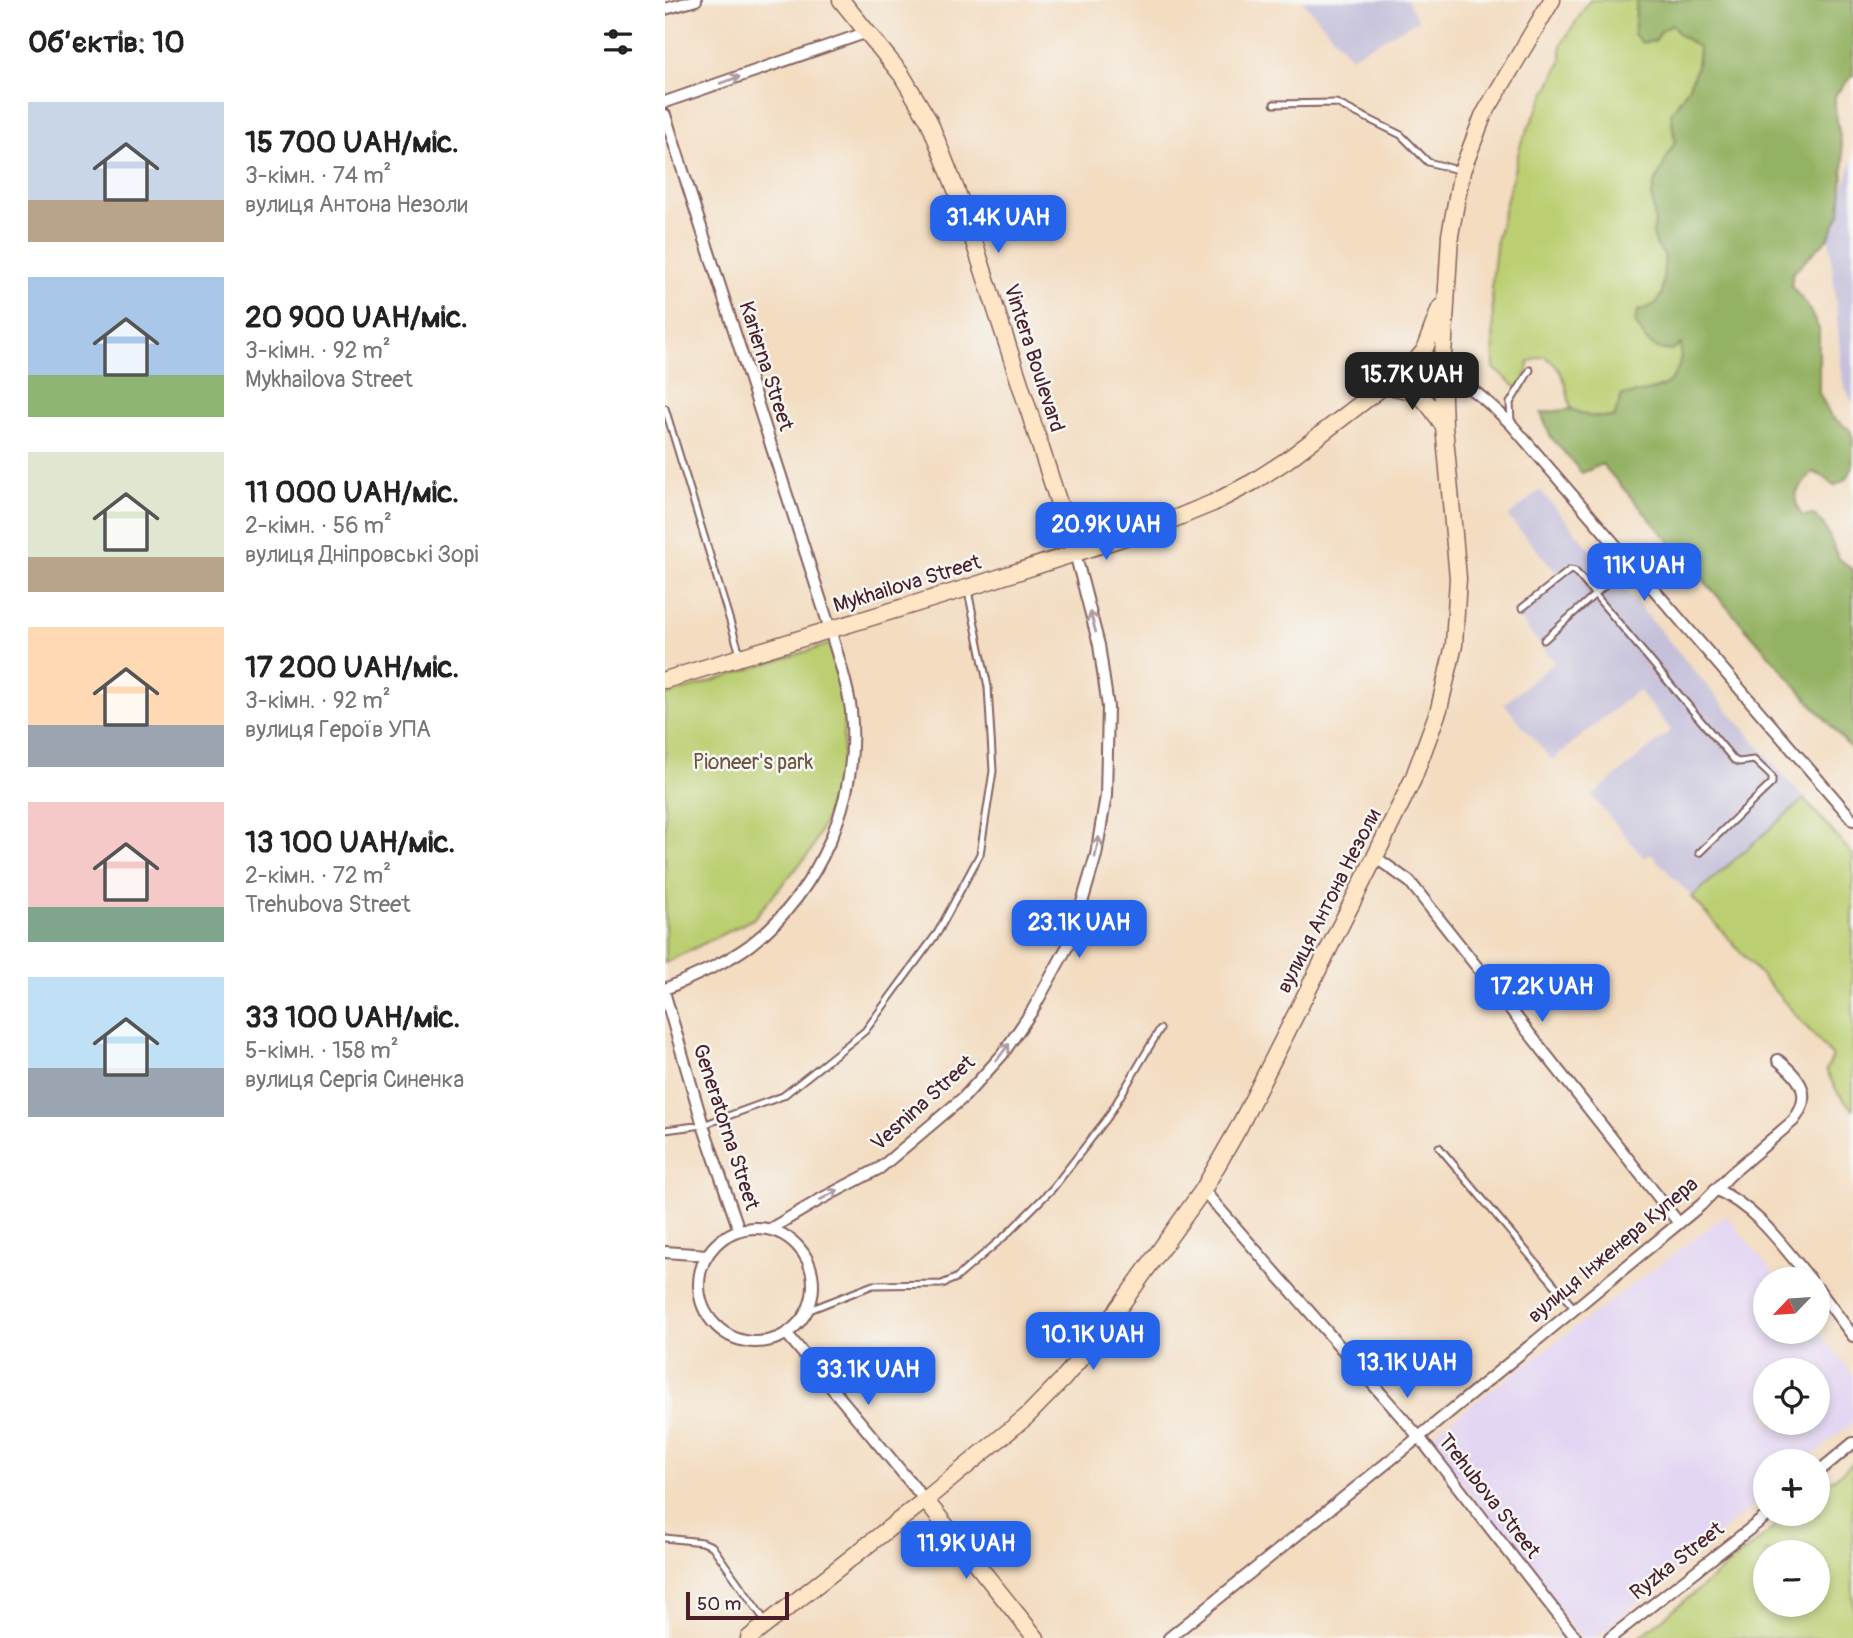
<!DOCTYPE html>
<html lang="uk">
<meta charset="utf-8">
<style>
body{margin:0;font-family:Pangolin,sans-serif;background:#f6f6f6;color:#222;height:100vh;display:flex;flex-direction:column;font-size:26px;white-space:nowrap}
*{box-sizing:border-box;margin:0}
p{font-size:23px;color:#767676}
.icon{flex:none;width:38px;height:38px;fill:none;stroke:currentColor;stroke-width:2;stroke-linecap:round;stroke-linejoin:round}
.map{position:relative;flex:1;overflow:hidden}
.details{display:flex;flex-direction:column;background:#fff;width:665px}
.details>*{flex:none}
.needle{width:46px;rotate:245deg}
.tools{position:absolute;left:1088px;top:1267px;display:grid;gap:14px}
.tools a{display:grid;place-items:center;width:77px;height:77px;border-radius:50%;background:#fff;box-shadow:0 4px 10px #0003;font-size:35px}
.scale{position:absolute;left:21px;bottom:18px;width:103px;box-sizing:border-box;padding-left:7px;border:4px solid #4a1f2b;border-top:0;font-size:19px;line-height:24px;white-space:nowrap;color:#4a1f2b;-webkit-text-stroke:5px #f6f6f2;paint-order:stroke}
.price{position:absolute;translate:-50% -60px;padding:0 16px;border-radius:14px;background:#2563eb;color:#fff;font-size:23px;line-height:46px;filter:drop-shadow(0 2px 4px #0008)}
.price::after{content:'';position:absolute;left:50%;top:42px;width:21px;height:16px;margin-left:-10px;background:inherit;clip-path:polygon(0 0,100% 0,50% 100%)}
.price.on{background:#222;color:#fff}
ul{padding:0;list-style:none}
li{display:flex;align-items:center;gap:21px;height:175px;padding:0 28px}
li span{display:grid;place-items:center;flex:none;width:196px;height:140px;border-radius:0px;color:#555}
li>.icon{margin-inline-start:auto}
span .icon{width:84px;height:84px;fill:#fffc;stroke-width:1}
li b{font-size:30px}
h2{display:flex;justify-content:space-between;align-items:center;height:84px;padding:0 28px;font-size:30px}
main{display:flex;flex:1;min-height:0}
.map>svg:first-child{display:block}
.built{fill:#e2d4f3;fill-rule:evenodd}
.industrial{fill:#c5c0da}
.green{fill:#bbcf72;stroke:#82774e;stroke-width:2;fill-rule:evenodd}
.forest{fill:#94b264;stroke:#6f6848;stroke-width:2}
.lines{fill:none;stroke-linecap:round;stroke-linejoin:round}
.lane-casing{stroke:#85615f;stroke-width:9}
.street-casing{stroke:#85615f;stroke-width:14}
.secondary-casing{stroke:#85615f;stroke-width:19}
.lane{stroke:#fff;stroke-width:5}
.street{stroke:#fff;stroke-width:10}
.secondary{stroke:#fee5c5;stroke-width:16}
.oneway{stroke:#ae9aa0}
.labels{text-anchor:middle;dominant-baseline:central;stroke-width:5;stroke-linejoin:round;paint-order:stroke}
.street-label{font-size:21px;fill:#4a1f2b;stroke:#f6f6f2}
.park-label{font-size:21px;fill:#6c5440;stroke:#f6f6f2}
</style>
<main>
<section class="details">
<h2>Об’єктів: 10<svg class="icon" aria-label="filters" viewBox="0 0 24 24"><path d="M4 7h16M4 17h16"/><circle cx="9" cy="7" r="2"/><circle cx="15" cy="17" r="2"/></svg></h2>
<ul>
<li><span style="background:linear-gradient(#c9d6e8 70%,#b9a48a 0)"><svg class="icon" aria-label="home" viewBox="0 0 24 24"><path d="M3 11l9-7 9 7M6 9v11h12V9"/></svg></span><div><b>15 700 UAH/міс.</b><p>3-кімн. · 74 m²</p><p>вулиця Антона Незоли</p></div></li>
<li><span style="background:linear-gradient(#a9c7e8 70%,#8fb573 0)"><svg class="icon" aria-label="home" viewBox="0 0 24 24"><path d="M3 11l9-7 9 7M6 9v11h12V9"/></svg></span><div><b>20 900 UAH/міс.</b><p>3-кімн. · 92 m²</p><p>Mykhailova Street</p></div></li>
<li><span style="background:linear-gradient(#dfe7d0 75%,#b9a48a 0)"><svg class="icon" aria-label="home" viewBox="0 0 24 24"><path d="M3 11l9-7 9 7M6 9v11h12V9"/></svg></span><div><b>11 000 UAH/міс.</b><p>2-кімн. · 56 m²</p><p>вулиця Дніпровські Зорі</p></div></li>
<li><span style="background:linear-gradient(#ffd9b3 70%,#9aa5b1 0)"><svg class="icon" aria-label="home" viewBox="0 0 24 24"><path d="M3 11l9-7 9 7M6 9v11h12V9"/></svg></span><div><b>17 200 UAH/міс.</b><p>3-кімн. · 92 m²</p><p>вулиця Героїв УПА</p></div></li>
<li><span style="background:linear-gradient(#f6c9c9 75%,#7fa58c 0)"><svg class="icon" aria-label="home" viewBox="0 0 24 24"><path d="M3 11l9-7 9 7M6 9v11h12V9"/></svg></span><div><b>13 100 UAH/міс.</b><p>2-кімн. · 72 m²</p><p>Trehubova Street</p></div></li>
<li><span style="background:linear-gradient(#bfe0f5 65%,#9aa5b1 0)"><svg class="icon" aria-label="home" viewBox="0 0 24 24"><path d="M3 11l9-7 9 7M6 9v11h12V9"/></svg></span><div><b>33 100 UAH/міс.</b><p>5-кімн. · 158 m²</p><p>вулиця Сергія Синенка</p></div></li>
</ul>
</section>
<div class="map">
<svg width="1188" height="1638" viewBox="0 0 1188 1638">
<rect width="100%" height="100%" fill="#f6f6f2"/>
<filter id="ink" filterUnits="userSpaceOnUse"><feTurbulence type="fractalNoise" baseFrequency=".0143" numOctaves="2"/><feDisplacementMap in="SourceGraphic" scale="14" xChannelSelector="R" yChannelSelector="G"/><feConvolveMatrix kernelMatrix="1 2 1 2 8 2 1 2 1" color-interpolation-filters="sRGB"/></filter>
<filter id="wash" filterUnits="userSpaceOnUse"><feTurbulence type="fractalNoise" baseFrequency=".00686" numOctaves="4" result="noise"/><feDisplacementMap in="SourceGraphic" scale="28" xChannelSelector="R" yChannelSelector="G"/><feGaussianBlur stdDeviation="1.57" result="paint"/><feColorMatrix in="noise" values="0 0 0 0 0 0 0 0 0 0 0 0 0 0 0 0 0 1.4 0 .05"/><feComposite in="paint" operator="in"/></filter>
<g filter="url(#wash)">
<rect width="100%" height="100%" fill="#f3dcc0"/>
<path class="built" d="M1061,1215L1113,1279H1101V1332L1153,1330L1188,1375V1422L1141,1461H1101V1495L930,1638H916L762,1438ZM1101,1370H1153V1423H1101Z"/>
<g class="industrial">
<path d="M637,0H742L753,20L686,57Z"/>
<path d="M1188,159V404L1178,383L1164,232Z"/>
<path d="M875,490L1139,799L1027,897L986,854L979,858L927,796L1006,730L973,690L887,760L839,704L890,662L848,612L894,575L843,517Z"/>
</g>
<g class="green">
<path d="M925,0H972L969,34L990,41L996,31L1008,23L1014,34L1034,47C1034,75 1021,92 1006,113L1010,141L989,185L987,197L990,222L988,234L992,246L1000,256L997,294L991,304C999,316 1010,329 1015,342C1017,346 1016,354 1016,358C1015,389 981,392 957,395L949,418L923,416L906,409C901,386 900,369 879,356L864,362L857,392L829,368L827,283L832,238L856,143L896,62V45Z"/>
<path d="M165,644L180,705L176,784L146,851L88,919L0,963V696Z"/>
<path d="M1139,799L1188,855V1110L1173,1093L1161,1070L1168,1057L1027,897Z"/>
<path d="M1188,1463V1638H974L1126,1514H1153V1492ZM1101,1552H1153V1605H1101Z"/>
</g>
<path class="forest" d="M972,0H1188V75L1170,95V108L1179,161L1175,213L1164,237L1128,273L1126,286L1142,305L1154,329V393L1166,416L1185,430L1188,439L1187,469L1181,479L1169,486L1159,477L1148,472C1133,489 1124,494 1137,516L1149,515L1158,523L1174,559L1188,570V751L937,464L917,473L885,436L876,413L906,409L923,416L949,418L957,395C993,391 1018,387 1016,344L1006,351C983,348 981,341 970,322L973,311L991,304L997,294L1000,256L992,246L988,234L990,222L987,197L989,185L1010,141L1006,113C1021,92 1034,75 1034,48L1014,34L1007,24L996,31L990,41L977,43L969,34Z"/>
</g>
<g filter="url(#ink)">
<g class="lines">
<g class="lane-casing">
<g id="lane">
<path d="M609,104L671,103L736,135L763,162L793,170"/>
<path d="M0,408L75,654"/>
<path d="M846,421L845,403L865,370"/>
<path d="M857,608L905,570L910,571L1069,760L1074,762L1089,760L1107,777V783L1034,853"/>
<path d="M879,640L965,563"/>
<path d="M0,1130L38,1125L118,1096L200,1031L273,932L315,854L328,771L323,687L303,591"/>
<path d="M774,1147L909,1308"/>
<path d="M142,1311L208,1285L277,1284L291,1278L341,1235L388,1188L443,1117L495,1029"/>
<path d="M0,1538L37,1542L47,1546L101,1622"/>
</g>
</g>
<g class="street-casing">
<g id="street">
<path d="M0,9L31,0"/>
<path d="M0,102L203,32"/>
<path d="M0,115L165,629C172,655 183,684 186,711C195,798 155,891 85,945C59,964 29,976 0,989"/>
<path d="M777,374C806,385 824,403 846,424L1188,820"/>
<path d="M710,857L745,882L1013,1222"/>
<path d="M0,995L38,1125L74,1230"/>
<path d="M1050,1189C1092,1208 1116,1244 1145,1279"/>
<path d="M538,1190L754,1437L911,1638"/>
<circle cx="91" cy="1285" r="57"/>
<path d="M105,1229L156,1199L215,1168L299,1097L337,1055L367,1011L406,940L431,855L441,796L443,707L434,645L410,553"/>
<path d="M0,1252L42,1255"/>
<path d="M1153,1289L1188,1336"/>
<path d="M122,1334L260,1500"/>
<path d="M1153,1472L1188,1443"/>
<path d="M504,1638L754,1437L1036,1205L1066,1174L1128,1121C1149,1095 1135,1078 1113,1060"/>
<path d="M945,1638L1104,1514"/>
</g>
</g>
<g class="secondary-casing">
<g id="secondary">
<path d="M176,0L236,74L264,121L297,205L410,553"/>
<path d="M721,386C755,390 760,397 778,425"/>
<path d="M0,680L302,588L482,530L548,503L588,482L622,460L749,363L759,351L775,308"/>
<path d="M260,1500L371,1638"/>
<path d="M84,1638L260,1500L361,1417L397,1380L430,1341L538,1190L574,1127L710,857L748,779L774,709L789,645L793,578L779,426L777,374L785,235L797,171L818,116L887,0"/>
</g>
</g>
<use href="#lane" class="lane"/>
<use href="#street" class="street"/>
<use href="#secondary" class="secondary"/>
</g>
<defs><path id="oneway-shaft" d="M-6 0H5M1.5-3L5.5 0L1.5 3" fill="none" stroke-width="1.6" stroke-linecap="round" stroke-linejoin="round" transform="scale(1.75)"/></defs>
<g class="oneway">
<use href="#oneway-shaft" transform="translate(65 80) rotate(-19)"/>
<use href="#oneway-shaft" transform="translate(428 622) rotate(-105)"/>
<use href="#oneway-shaft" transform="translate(432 847) rotate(-79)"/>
<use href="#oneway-shaft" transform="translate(338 1052) rotate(-53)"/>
<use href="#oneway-shaft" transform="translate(164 1195) rotate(-28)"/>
</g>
</g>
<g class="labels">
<g class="street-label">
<text transform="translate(369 358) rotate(72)">Vintera Boulevard</text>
<text transform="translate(101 366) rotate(72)">Karierna Street</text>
<text transform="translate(242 584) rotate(-17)">Mykhailova Street</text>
<text transform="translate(664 901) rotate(-63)">вулиця Антона Незоли</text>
<text transform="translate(258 1103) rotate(-42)">Vesnina Street</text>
<text transform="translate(61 1127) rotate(72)">Generatorna Street</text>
<text transform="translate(948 1250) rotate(-40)">вулиця Інженера Купера</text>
<text transform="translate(824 1496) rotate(52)">Trehubova Street</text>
<text transform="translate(1012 1561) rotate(-38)">Ryzka Street</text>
</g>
<g class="park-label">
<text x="88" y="762">Pioneer's park</text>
</g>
</g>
</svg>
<div class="tools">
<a><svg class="needle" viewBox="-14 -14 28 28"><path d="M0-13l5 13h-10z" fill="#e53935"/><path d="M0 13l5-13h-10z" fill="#767676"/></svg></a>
<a><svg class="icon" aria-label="locate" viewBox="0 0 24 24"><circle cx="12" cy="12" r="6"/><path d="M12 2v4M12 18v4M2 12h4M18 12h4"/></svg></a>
<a>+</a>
<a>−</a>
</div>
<div class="scale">50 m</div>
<b class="price" style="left:333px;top:255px">31.4K UAH</b>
<b class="price on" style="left:747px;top:412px">15.7K UAH</b>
<b class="price" style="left:441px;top:562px">20.9K UAH</b>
<b class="price" style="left:979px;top:603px">11K UAH</b>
<b class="price" style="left:414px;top:960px">23.1K UAH</b>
<b class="price" style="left:877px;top:1024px">17.2K UAH</b>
<b class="price" style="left:428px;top:1372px">10.1K UAH</b>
<b class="price" style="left:742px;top:1400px">13.1K UAH</b>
<b class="price" style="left:203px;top:1407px">33.1K UAH</b>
<b class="price" style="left:301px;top:1581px">11.9K UAH</b>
</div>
</main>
